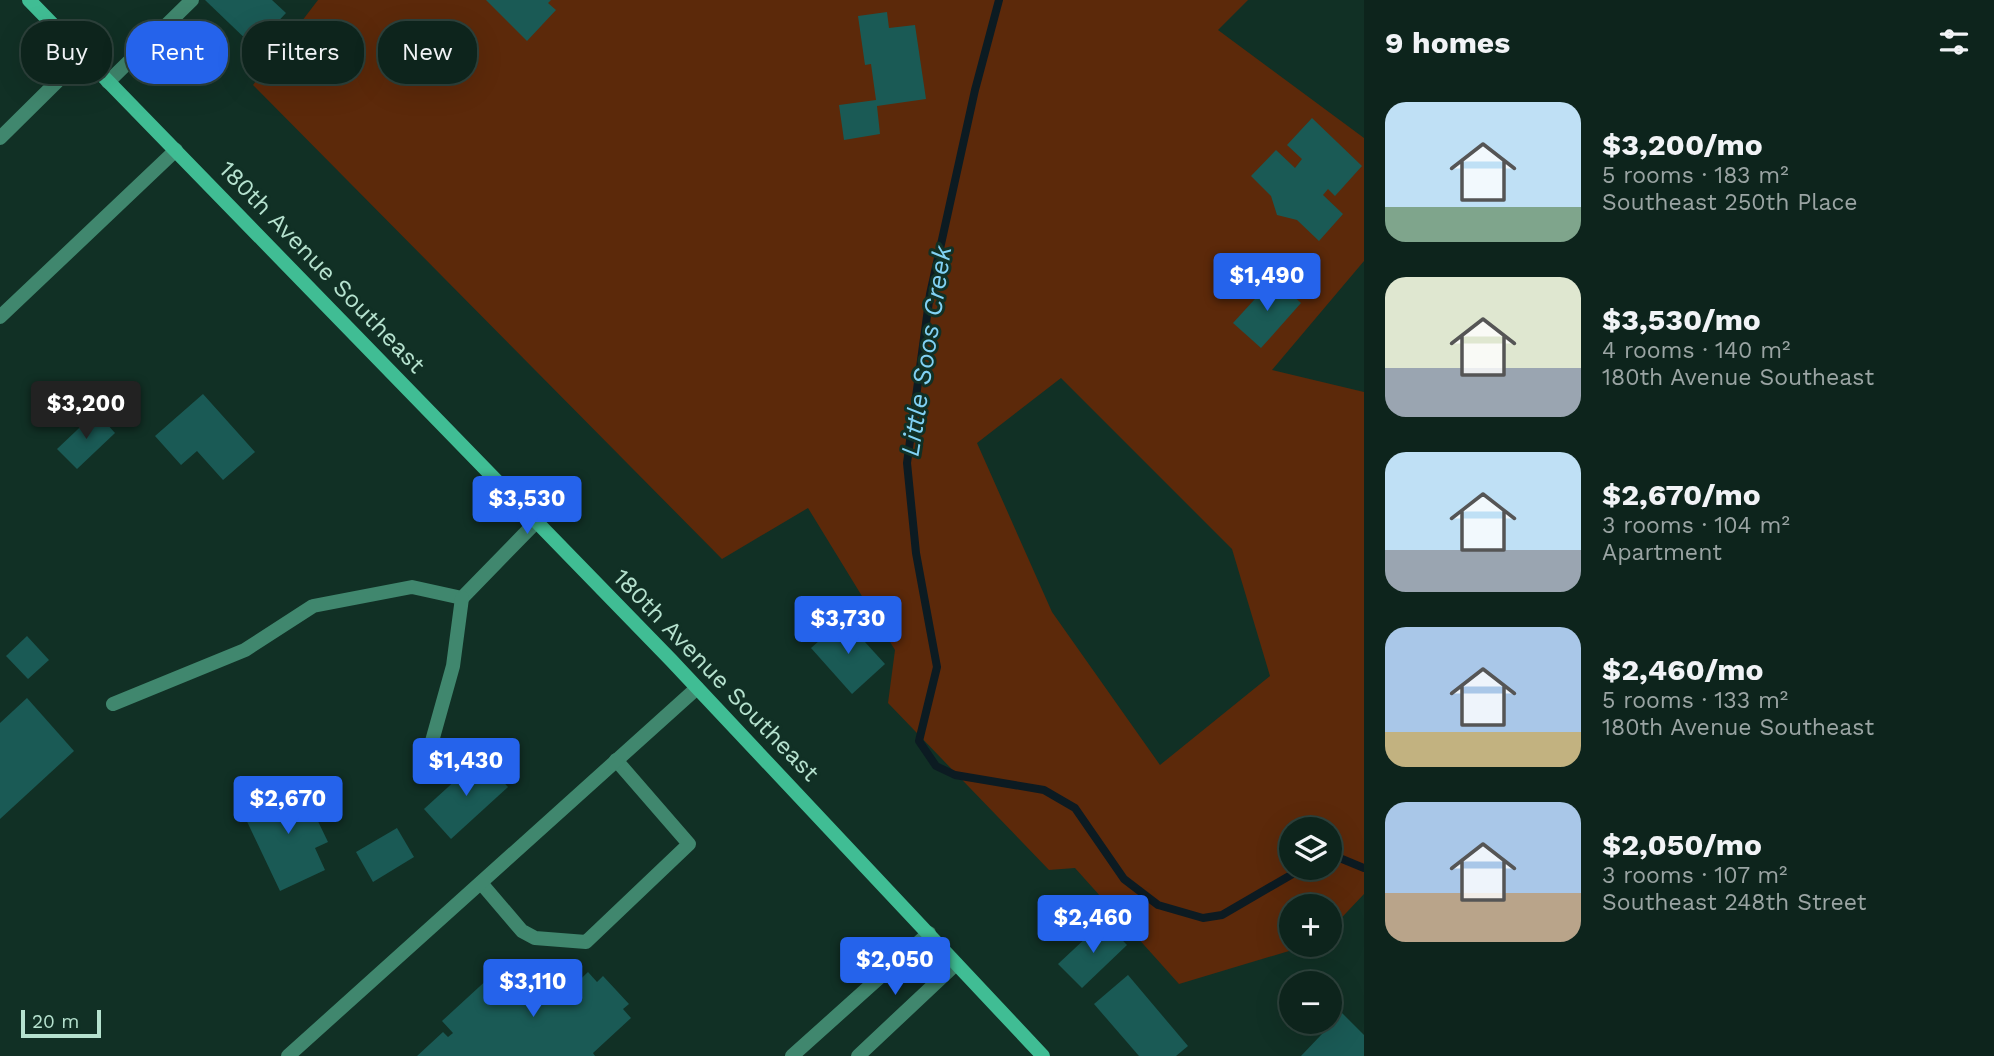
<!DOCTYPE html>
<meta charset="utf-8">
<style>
body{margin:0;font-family:"Work Sans",sans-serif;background:#162c25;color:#f1f3f6;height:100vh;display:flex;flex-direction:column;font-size:26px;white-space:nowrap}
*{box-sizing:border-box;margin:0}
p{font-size:23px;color:#9aa4a3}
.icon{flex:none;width:38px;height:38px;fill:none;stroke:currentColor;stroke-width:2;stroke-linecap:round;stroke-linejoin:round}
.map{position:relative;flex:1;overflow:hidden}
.drawer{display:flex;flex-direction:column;background:#0d241c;width:630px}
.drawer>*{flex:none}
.top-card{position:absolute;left:21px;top:21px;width:665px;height:63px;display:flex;gap:14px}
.fabs{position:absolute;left:1279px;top:817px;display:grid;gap:14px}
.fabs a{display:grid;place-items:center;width:63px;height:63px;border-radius:50%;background:#0d241c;box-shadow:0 7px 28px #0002,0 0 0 2px #2d413b;font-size:35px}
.scale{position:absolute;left:21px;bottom:18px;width:80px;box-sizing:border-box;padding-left:7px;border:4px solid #b6e2cf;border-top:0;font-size:19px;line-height:24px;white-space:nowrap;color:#b6e2cf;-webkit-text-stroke:5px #113025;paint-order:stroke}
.price{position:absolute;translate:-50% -60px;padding:0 16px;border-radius:7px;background:#2563eb;color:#fff;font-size:23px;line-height:46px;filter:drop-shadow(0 2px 4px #0008)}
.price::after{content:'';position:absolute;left:50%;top:42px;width:21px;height:16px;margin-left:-10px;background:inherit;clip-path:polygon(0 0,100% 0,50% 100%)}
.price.current{background:#222;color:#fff}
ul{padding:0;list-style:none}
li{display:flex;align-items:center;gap:21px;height:175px;padding:0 21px}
li span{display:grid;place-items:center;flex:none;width:196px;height:140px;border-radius:21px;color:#555}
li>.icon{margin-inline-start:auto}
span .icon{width:84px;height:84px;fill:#fffc;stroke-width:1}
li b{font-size:30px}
h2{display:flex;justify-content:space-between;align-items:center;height:84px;padding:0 21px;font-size:30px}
.pill{padding:0 24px;border-radius:28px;background:#0d241c;box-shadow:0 7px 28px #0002,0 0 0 2px #2d413b;font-size:24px;line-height:63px}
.pill.current{background:#2563eb;color:#fff}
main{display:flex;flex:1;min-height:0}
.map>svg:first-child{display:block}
.green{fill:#5c290a;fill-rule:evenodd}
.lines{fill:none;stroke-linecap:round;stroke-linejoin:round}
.stream{stroke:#0c1b22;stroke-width:8}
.building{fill:#1a5a55}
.lane{stroke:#40876e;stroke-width:14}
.street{stroke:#40876e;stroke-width:14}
.secondary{stroke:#40bd94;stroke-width:14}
.labels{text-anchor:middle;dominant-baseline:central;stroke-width:6;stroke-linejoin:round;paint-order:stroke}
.street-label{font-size:24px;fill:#b6e2cf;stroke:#113025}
.water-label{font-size:26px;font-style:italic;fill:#81d1f4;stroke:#113025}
</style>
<main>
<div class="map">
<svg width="1364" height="1056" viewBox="0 0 1364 1056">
<rect width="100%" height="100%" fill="#113025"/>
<path class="green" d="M318,0H1248L1218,30L1364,138V261L1272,370L1364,392V894L1330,930V906H1292V945H1309L1179,984L1075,868L1049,870L888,703L895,650L808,508L722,559L253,85ZM1061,378L1232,549L1270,676L1160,765L1052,612L977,443ZM1292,830H1330V868H1292Z"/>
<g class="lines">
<g class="stream">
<path d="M999,0L975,90L930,294L907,463L916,553L937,667L919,741L936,766L955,775L1044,790L1075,808L1124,879L1158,905L1203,918L1222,915L1303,868"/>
<path d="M1330,854L1364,868"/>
</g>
</g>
<g class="building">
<path d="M205,0H272L286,13L254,47Z"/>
<path d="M486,0H551L548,3L556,10L527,41Z"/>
<path d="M887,12L889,28L915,25L926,99L877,106L880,134L844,140L839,105L876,100L871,64L865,65L858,16Z"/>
<path d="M1312,118L1362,166L1335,196L1328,189L1323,195L1343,214L1319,241L1297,220L1277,215L1271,196L1251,176L1276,150L1295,168L1302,159L1287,145Z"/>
<path d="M1274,278L1301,303L1261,348L1233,323Z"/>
<path d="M203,394L255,452L223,480L197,451L181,465L155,436Z"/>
<path d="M96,412L115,433L77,469L57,449Z"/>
<path d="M844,619L885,664L852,694L811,648Z"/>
<path d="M27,636L49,660L28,679L6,656Z"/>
<path d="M27,698L74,751L0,819V723Z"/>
<path d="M481,757L508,787L451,839L424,809Z"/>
<path d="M300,784L328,842L315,848L325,870L280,891L242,811Z"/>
<path d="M397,828L414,857L373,882L356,852Z"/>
<path d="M1104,921L1127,945L1082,988L1058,964Z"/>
<path d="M512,968L551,970V975L567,992L588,972L597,982L603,976L629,1004L623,1009L631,1018L593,1053L595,1056H417L443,1032L448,1037L453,1033L442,1021L491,976L508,994L511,992Z"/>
<path d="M1128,975L1188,1046L1176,1056H1139L1094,1004Z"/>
<path d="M1342,1013L1364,1035V1056H1301Z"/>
</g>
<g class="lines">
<g class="lane">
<path d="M108,82L192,0"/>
<path d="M0,138L82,57"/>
<path d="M113,704L245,650L313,606L412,587L462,598L537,521"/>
<path d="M422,777L453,666L462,598"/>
<path d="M481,883L522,931L535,938L586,942L689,844L616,760"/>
<path d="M288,1056L697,688"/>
<path d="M792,1056L929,933"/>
</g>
<g class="street">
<path d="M0,317L176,150"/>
<path d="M858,1056L956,964"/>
</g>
<path class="secondary" d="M29,0L671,660L1043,1056"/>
</g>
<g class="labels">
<g class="street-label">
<text transform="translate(322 267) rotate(46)">180th Avenue Southeast</text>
<text transform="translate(716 675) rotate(46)">180th Avenue Southeast</text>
</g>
<g class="water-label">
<text transform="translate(926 351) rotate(-81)">Little Soos Creek</text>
</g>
</g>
</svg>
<div class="fabs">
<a><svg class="icon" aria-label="layers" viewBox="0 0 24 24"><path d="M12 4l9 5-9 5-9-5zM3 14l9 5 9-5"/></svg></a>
<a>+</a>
<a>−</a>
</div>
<div class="scale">20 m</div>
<b class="price" style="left:1267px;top:313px">$1,490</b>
<b class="price current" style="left:86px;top:441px">$3,200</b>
<b class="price" style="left:527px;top:536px">$3,530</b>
<b class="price" style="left:848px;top:656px">$3,730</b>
<b class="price" style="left:466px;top:798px">$1,430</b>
<b class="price" style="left:288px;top:836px">$2,670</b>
<b class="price" style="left:1093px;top:955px">$2,460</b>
<b class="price" style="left:895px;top:997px">$2,050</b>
<b class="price" style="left:533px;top:1019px">$3,110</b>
<div class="top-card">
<a class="pill">Buy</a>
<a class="pill current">Rent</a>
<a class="pill">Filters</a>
<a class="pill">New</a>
</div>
</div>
<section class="drawer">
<h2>9 homes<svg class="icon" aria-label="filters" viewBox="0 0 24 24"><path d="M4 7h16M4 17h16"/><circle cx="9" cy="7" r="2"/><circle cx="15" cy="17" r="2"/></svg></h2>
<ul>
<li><span style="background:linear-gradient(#bfe0f5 75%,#7fa58c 0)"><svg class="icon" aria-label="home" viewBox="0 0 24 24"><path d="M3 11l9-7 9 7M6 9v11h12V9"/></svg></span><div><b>$3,200/mo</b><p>5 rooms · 183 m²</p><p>Southeast 250th Place</p></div></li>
<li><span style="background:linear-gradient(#dfe7d0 65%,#9aa5b1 0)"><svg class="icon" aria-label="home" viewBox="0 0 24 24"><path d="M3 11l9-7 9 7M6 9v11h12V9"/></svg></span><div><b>$3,530/mo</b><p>4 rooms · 140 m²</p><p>180th Avenue Southeast</p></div></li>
<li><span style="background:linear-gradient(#bfe0f5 70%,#9aa5b1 0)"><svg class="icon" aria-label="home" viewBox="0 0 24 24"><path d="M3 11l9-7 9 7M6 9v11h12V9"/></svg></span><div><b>$2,670/mo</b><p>3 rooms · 104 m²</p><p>Apartment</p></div></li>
<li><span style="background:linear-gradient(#a9c7e8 75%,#c2b280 0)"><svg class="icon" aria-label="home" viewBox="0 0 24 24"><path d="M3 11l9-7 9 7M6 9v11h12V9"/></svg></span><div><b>$2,460/mo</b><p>5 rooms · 133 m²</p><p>180th Avenue Southeast</p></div></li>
<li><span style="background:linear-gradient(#a9c7e8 65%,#b9a48a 0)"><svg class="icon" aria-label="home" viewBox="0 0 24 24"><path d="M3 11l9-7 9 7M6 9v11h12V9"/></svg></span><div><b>$2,050/mo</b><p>3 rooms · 107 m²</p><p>Southeast 248th Street</p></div></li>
</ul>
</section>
</main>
